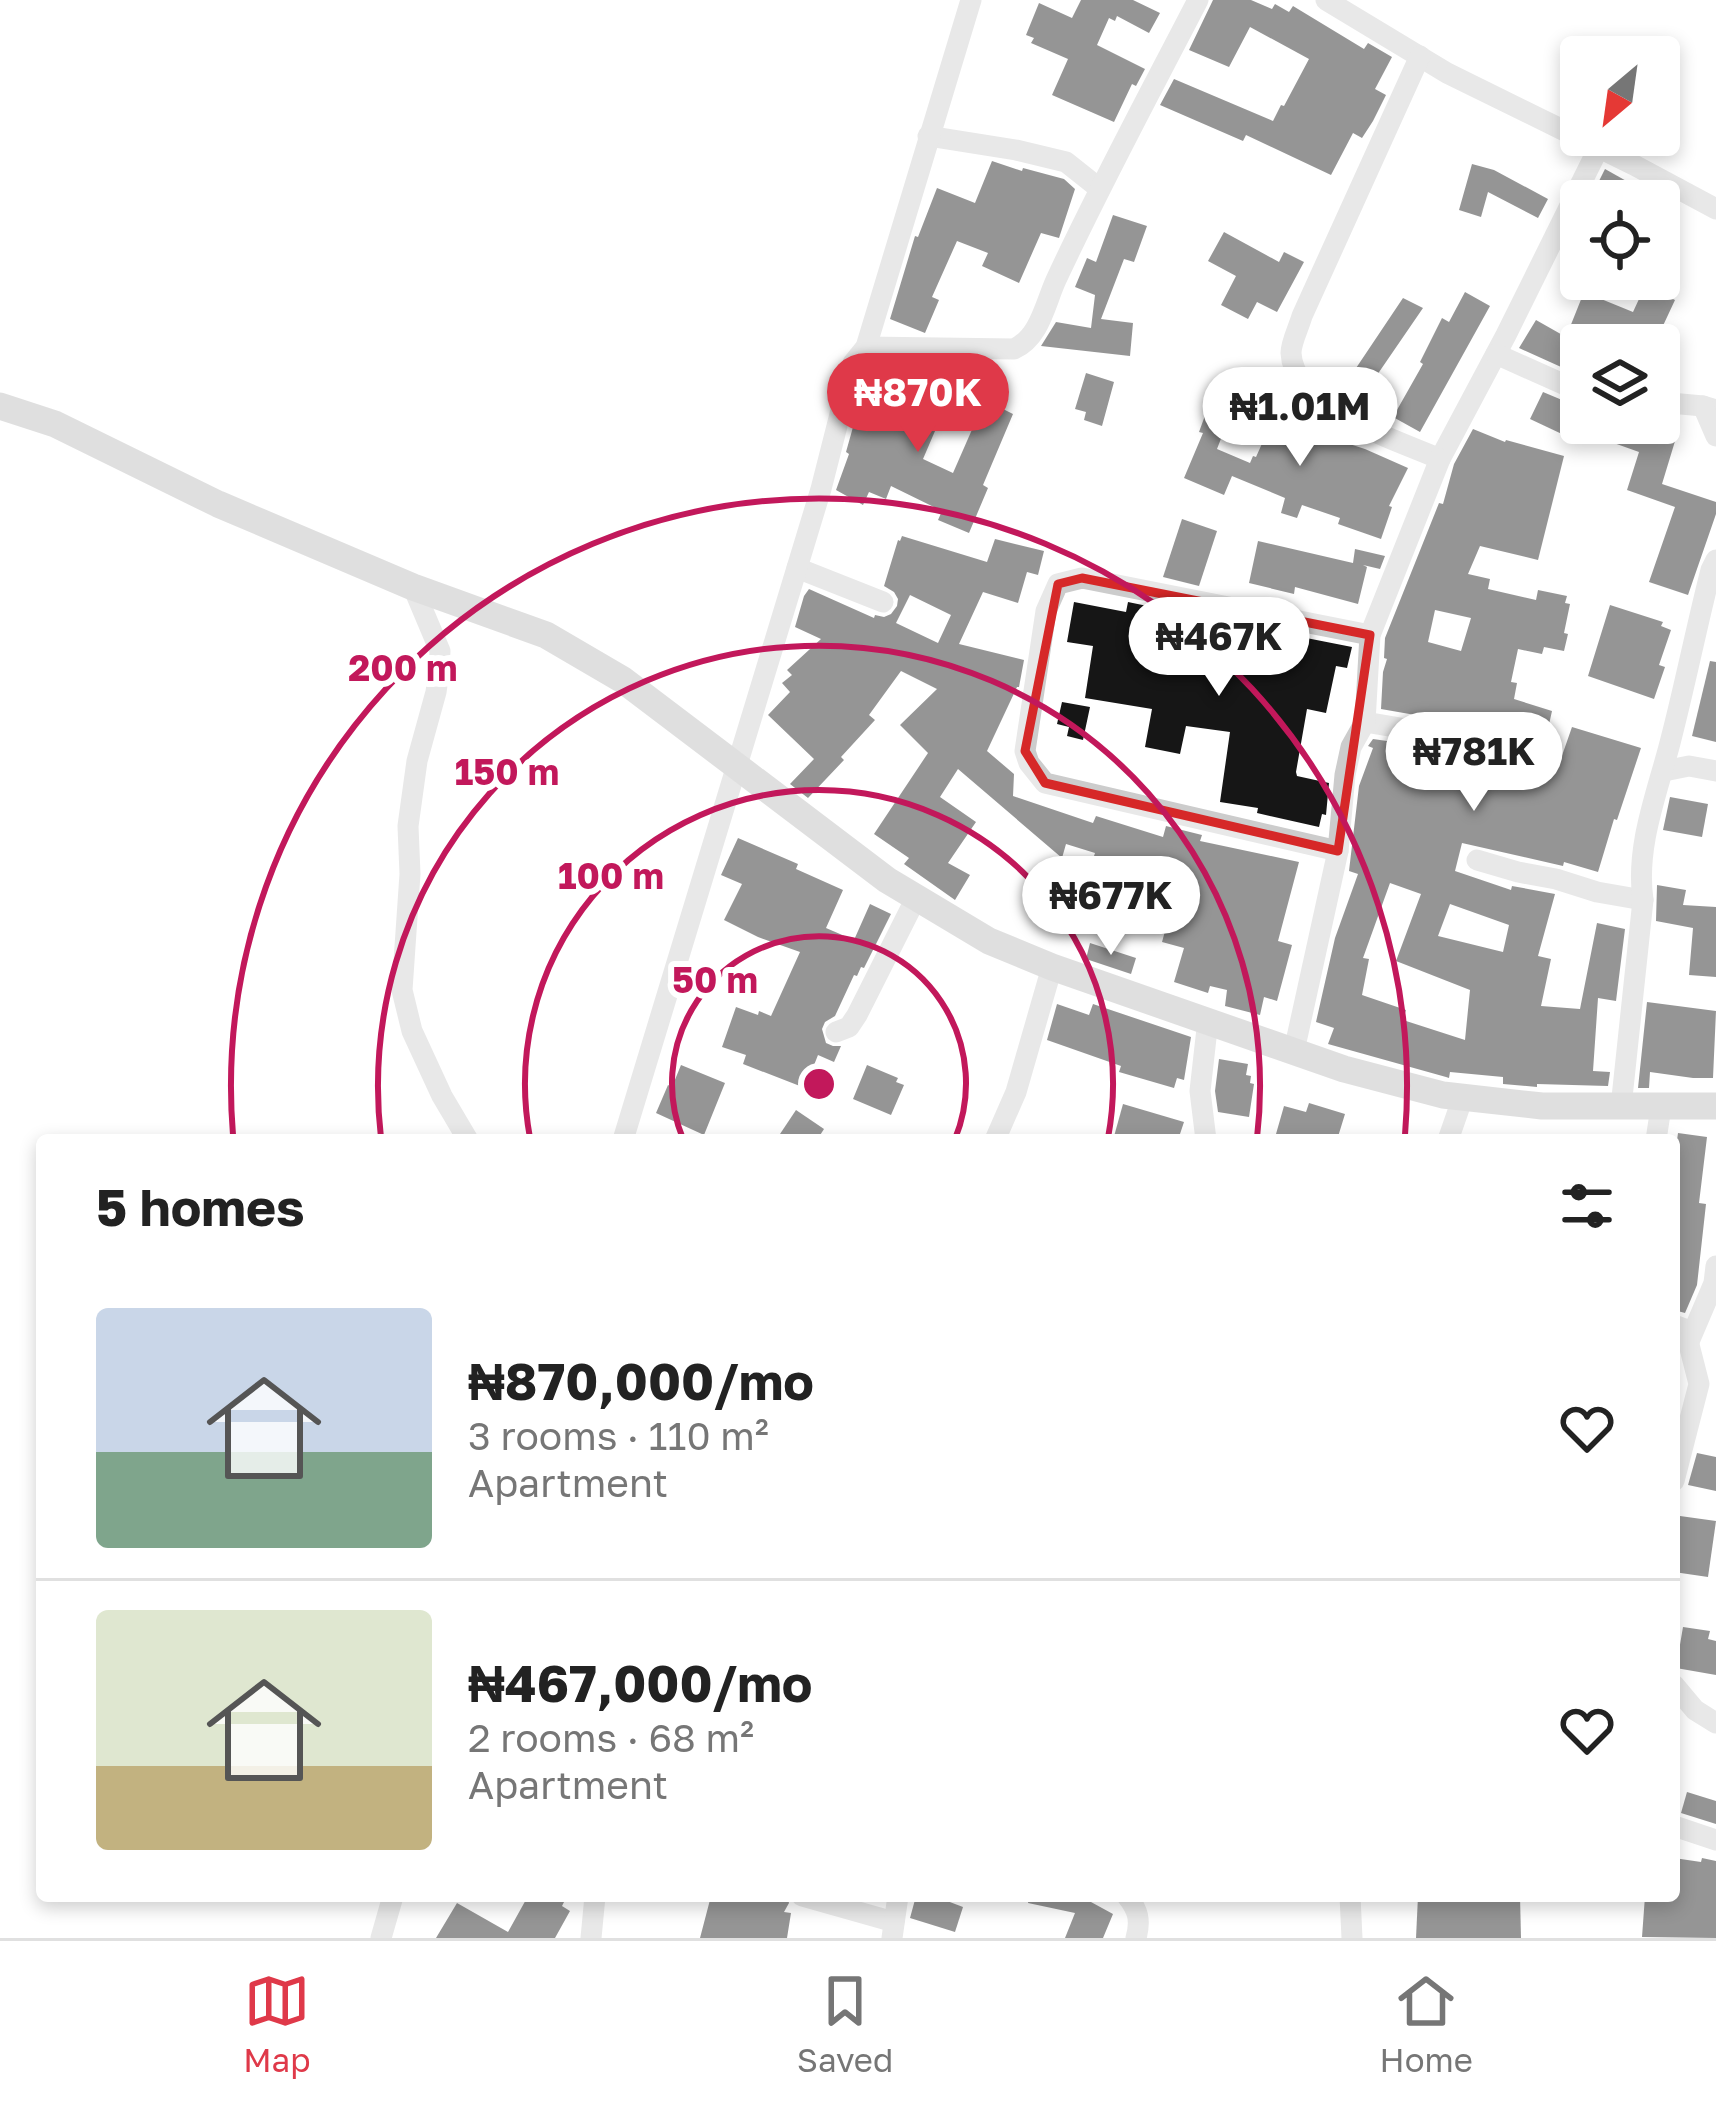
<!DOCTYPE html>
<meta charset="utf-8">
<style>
body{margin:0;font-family:"Golos Text",sans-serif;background:#f2f2f2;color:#222;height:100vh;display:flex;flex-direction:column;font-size:45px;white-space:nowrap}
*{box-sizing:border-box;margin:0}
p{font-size:39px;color:#767676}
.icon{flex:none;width:66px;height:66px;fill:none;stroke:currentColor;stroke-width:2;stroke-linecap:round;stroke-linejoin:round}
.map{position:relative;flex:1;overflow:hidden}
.details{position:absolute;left:36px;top:1134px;width:1644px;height:768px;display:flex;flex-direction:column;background:#fff;border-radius:12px;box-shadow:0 6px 18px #0003}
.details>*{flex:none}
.needle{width:78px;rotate:209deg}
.buttons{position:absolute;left:1560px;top:36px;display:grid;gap:24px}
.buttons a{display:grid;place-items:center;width:120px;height:120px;border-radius:12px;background:#fff;box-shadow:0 6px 18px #0003;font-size:60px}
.price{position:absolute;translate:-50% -102px;padding:0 27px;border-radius:42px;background:#fff;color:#222;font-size:39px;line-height:78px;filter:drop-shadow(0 3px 6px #0008)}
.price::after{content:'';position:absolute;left:50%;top:72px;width:36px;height:27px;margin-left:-18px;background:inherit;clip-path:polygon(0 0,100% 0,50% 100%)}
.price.selected{background:#df3949;color:#fff}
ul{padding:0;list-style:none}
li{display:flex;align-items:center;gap:36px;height:300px;padding:0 60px}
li+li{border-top:3px solid #e0e0e0}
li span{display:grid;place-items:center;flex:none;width:336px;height:240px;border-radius:12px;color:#555}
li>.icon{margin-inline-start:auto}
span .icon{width:144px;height:144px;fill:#fffc;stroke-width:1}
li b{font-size:51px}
h2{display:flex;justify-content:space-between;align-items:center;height:144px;padding:0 60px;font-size:51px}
.menu{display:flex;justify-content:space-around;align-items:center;height:168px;border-top:3px solid #e0e0e0;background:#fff;font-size:33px;color:#767676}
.menu a{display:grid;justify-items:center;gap:6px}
.menu .selected{color:#df3949}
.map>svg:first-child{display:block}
.building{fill:#161616;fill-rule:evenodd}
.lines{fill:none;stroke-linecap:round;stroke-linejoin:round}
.street{stroke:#ccc;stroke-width:21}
.secondary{stroke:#b9b9b9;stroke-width:27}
.marked{fill:none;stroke:#d62828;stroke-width:9;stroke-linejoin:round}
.ring{fill:none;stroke:#c2185b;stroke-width:6}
.centre{fill:#c2185b;stroke:#fff;stroke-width:6}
.ring-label{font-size:36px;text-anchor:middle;font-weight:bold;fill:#c2185b;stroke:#fff;stroke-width:12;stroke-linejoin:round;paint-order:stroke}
</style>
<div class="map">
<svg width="1716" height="1938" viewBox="0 0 1716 1938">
<rect width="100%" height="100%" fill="#fff"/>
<g class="building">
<path d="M1081,0H1133L1160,13L1149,33L1117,16L1115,21L1109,18L1097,45L1145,69L1136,86L1132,84L1114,122L1052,95L1068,59L1031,43L1034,38L1026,35L1039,3L1072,18Z"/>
<path d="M1213,0H1251L1272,9L1275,4L1289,12L1293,6L1364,49L1368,43L1392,57L1375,89L1386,95L1373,121L1362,138L1353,133L1331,175L1246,135L1243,141L1160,105L1174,79L1273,121L1281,105L1284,106L1309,59L1250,27L1229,67L1189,50Z"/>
<path d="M992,161L1022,171L1023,168L1064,179L1075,189L1059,238L1041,233L1019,283L982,266L988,253L957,241L932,297L939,300L925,333L890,319L915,236L918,237L937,188L975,203Z"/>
<path d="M1472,164L1494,170L1548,199L1538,218L1488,192L1481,217L1459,210Z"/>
<path d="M1605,169L1662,201H1589Z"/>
<path d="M1113,215L1147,226L1134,262L1124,259L1101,319L1133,323L1130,356L1041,346L1056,322L1091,328L1095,295L1075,287L1087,258L1096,262Z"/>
<path d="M1224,232L1279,262L1284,252L1304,262L1277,312L1257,302L1248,319L1221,305L1236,276L1208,261Z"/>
<path d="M1645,286L1675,300L1654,345H1630L1634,334L1616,327L1608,345H1581V376L1519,348L1536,320L1566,337L1584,292L1633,312Z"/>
<path d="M1465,292L1490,306L1420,432L1393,417L1423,364L1420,362L1442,318L1449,322Z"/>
<path d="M1403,298L1423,308L1375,378L1373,377L1353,404L1338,395Z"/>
<path d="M869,370L894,382L889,394L941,417L923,459L953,473L974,425L978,427L992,394L1007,401L1003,409L1013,414L983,485L988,488L969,533L938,520L942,511L891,486L886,499L869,492L863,505L836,490L849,454L846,452Z"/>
<path d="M1086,373L1114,382L1102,426L1084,420L1086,412L1075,409Z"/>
<path d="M1218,380L1240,389L1217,449L1250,463L1253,456L1256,457L1277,410L1309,424L1306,430L1365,449L1408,468L1389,506L1392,507L1381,539L1338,524L1340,518L1302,505L1297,518L1281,513L1285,498L1232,476L1224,495L1184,478L1203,433L1199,432Z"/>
<path d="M1543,392L1574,405L1570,414L1574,416L1564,435L1530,419Z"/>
<path d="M1602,423H1664L1679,428L1662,484L1716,502V514L1688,595L1649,582L1675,507L1627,490L1639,452L1597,437Z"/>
<path d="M1473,429L1505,442L1506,440L1564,456L1538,560L1480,546L1468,574L1490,579L1488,589L1536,600L1538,590L1567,596L1565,603L1570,604L1564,633L1568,634L1564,651L1544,647L1542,654L1518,649L1511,682L1517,683L1514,699L1552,711L1540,765L1557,770L1572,727L1641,748L1617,820L1614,819L1598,872L1564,862L1563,866L1462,843L1455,871L1511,890L1512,886L1555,894L1538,956L1551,959L1541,1006L1580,1009L1597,923L1625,929L1616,1001L1598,998L1593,1071L1610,1072L1608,1086L1537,1084V1087L1503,1084V1077L1450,1072L1449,1078L1446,1077L1328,1044L1334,1028L1316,1022L1335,938L1358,874L1349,871L1359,786L1373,748L1368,746L1373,739L1394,742L1393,746L1441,759L1443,753L1459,758V760L1500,774L1502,769L1514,762L1526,725L1493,718L1489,734L1421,716L1381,709L1383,672L1387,659L1384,658L1385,638L1439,503L1443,504L1454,464ZM1435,610L1471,618L1461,651L1428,642ZM1390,883L1421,894L1396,961L1470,990L1465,1040L1403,1020L1406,1010L1362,995L1369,959L1363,958ZM1450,904L1509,925L1503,952L1438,936Z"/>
<path d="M1182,519L1217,531L1199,586L1163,577Z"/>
<path d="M902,536L987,562L995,539L1044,551L1038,575L1027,572L1018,603L983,592L959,644L1024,660L1019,687H1017L987,751L1014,774L1013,796L1093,823L1096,816L1163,837L1166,826L1202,835L1200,841L1299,862L1278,941L1292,945L1284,975L1277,1001L1264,997L1260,1015L1225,1006L1227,990L1210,986L1208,993L1174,982L1184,948L1162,942L1173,902L1126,890L1128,883L1089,871L1095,853L1066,844L1062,858L958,769L940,797L976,822L948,863L970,875L955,900L904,864L909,858L874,834L928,753L900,725L937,689L901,671L869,715L875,720L841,757L844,760L808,798L790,784L814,759L768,715L790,692L782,683L792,675L787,670L821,639L795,627L804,596L809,589L874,618L875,615L884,617L891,614L897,606L898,599L894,592L884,586L898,540L900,541ZM910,595L951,615L938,643L896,623Z"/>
<path d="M1258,541L1353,563L1355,549L1385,556L1380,569L1363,565L1367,567L1358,604L1295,587L1294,594L1249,583Z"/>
<path d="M1074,602L1126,612L1128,602L1152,607L1148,629L1177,634L1178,630L1222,640L1223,633L1284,645L1286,634L1352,647L1347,668L1336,666L1326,713L1307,709L1296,772L1297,776L1329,783L1326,815L1322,814L1319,827L1257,813L1258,808L1220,802L1230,732L1186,726L1180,754L1145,747L1152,709L1085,698L1093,646L1067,642Z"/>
<path d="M1610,605L1663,622L1661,626L1671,630L1659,665L1665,667L1654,699L1588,676Z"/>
<path d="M1710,661L1716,662V742L1692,736Z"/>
<path d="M1062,702L1090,707L1083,740L1067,736L1069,727L1057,724Z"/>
<path d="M1670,797L1708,804L1702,837L1663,830Z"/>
<path d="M738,838L798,864L796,869L843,890L826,928L854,940L870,904L891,914L864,968L861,967L857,976L854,975L835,1016L825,1022L822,1029L826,1043L833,1046H841L834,1062L818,1055L805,1088L743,1064L746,1055L722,1047L736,1007L758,1015L759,1011L771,1016L800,952L758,937L724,920L742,884L721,875Z"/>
<path d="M1657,885L1686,890L1683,905L1716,907V977L1689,975L1693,928L1656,921Z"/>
<path d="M1090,943L1136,958L1131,974L1086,959Z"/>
<path d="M1647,1002L1716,1011L1713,1078H1693L1650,1072L1649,1088H1638Z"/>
<path d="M1057,1004L1089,1015L1093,1004L1191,1037L1184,1080L1177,1078L1174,1088L1119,1072L1121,1066L1047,1040Z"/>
<path d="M1219,1059L1248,1064L1246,1075L1251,1076L1250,1083L1254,1084L1249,1117L1218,1112L1215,1091Z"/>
<path d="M681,1065L725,1083L704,1135L656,1113L668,1085L672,1087Z"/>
<path d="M867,1065L898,1078L896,1082L904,1085L891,1115L853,1099Z"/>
<path d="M1309,1103L1345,1114L1337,1140H1296L1276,1134L1284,1106L1306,1112Z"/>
<path d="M1123,1104L1184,1122L1178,1140H1113Z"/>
<path d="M796,1110L824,1129L817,1140H776Z"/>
<path d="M1678,1133L1707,1137L1699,1203L1706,1204L1697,1285L1685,1313L1674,1310V1162Z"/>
<path d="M1697,1453L1716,1457V1491L1688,1485Z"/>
<path d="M1680,1516L1716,1521L1708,1577L1674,1572Z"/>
<path d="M1683,1627L1710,1631L1708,1639L1716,1641V1675L1676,1668Z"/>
<path d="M1687,1792L1716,1801V1824L1681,1813Z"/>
<path d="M1674,1858L1701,1862L1702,1858L1716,1861V1938L1642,1937L1645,1896H1674Z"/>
<path d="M528,1896H567L562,1906L570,1911L555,1938H436L457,1903L508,1932Z"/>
<path d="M711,1896H787L789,1903L784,1912L791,1913L787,1938H700Z"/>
<path d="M916,1896H934L963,1907L955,1932L910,1918Z"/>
<path d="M1029,1896H1080L1113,1914L1103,1938H1065L1075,1913L1028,1903Z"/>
<path d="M1418,1896H1520L1521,1938H1416Z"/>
</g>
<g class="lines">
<g class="street">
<path d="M1326,0L1447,73L1634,165L1716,209"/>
<path d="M1420,56L1302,316C1299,327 1291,342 1291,353C1294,409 1397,440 1440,459L1506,335L1599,147"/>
<path d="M928,136L1016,150L1066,162L1100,189"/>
<path d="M866,347L1014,349C1040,337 1045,304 1056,280C1100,185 1150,93 1198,0"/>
<path d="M1496,354L1581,392"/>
<path d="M1659,402L1703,406L1716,410"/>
<path d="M1703,406L1716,436"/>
<path d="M797,568L883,602"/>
<path d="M413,587L440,651L439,670L436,692L417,761L408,826L410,874L402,990L412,1031L442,1096L468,1140"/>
<path d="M1365,722L1418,731L1501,754"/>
<path d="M1664,771L1689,766L1716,771"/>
<path d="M1338,851L1045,783L1029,763L1025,751L1046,611L1058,584L1082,578L1370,635"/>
<path d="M1477,860L1518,872L1556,879L1597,892L1643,900"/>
<path d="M836,1032L849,1027L857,1015L916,898"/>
<path d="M1294,1051L1338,851L1345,775L1351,747L1365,722L1370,635L1440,459"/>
<path d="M1621,1107L1643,900C1635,844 1659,789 1672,735C1686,680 1697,625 1711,570L1716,560"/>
<path d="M623,1140L821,489L853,363L866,347L971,0"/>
<path d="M995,1140L1016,1092L1052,967"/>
<path d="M1206,1140L1200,1091L1208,1020"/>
<path d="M1448,1140L1463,1097"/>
<path d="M1656,1140L1661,1107"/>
<path d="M1674,1325L1685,1329L1699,1384L1674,1481"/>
<path d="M1688,1344L1714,1283L1716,1266"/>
<path d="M1674,1685L1695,1710L1716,1723"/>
<path d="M1674,1826L1716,1840"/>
<path d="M802,1896L894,1922"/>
<path d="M1127,1896C1138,1910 1141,1920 1136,1938"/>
<path d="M1350,1896L1352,1938"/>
<path d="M381,1938L393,1896"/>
<path d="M591,1938L595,1896"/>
<path d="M892,1938L898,1896"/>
</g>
<path class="secondary" d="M0,406L55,424L218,504L413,587L546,635L623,680L887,880L989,941L1052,967L1344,1069L1443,1095L1542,1106H1716"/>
</g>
<path d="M0 0H1716V1938H0ZM1082,578L1370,635L1338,851L1045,783L1025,751L1058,584Z" fill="#fff" fill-opacity=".55" fill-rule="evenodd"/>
<path class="marked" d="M1082,578L1370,635L1338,851L1045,783L1025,751L1058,584Z"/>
<g class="ring">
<path d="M683 1139A147 147 0 1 1 955 1139"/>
<path d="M530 1138A294 294 0 1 1 1108 1138"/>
<path d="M381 1138A441 441 0 1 1 1257 1138"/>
<path d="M233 1135A588 588 0 1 1 1405 1135"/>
</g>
<circle cx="819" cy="1084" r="18" class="centre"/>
<g class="ring-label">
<text x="403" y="681">200 m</text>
<text x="507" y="785">150 m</text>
<text x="611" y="889">100 m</text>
<text x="715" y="993">50 m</text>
</g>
</svg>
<div class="buttons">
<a><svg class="needle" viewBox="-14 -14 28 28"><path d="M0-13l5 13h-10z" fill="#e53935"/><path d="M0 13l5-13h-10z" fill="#767676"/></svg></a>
<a><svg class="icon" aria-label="locate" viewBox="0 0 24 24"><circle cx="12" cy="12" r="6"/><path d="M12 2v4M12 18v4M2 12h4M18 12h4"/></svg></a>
<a><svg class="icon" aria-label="layers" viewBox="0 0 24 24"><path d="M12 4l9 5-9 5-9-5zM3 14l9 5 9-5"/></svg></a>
</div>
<b class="price selected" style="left:918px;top:455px">₦870K</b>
<b class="price" style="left:1300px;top:469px">₦1.01M</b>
<b class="price" style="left:1219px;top:699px">₦467K</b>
<b class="price" style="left:1474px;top:814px">₦781K</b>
<b class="price" style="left:1111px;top:958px">₦677K</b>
<section class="details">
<h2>5 homes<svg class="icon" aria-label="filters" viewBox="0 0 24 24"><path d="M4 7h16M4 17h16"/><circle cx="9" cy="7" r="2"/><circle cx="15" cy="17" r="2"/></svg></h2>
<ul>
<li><span style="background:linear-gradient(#c9d6e8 60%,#7fa58c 0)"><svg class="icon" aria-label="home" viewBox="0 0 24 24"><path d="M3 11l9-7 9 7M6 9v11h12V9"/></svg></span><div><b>₦870,000/mo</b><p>3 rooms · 110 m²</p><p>Apartment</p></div><svg class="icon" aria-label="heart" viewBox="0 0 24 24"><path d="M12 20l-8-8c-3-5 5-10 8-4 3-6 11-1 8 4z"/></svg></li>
<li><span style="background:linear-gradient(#dfe7d0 65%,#c2b280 0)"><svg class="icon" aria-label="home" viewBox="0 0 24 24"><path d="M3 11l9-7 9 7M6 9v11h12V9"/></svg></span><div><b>₦467,000/mo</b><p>2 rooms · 68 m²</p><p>Apartment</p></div><svg class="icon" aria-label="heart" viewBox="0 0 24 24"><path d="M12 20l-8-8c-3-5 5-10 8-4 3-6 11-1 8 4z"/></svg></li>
</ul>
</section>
</div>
<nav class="menu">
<a class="selected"><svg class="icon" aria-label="map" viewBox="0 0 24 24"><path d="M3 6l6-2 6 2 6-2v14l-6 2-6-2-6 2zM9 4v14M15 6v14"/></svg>Map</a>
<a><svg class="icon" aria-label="saved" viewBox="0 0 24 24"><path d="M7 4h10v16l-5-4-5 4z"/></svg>Saved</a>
<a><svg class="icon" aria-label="home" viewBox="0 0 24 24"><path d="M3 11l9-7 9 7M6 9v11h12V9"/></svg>Home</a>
</nav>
